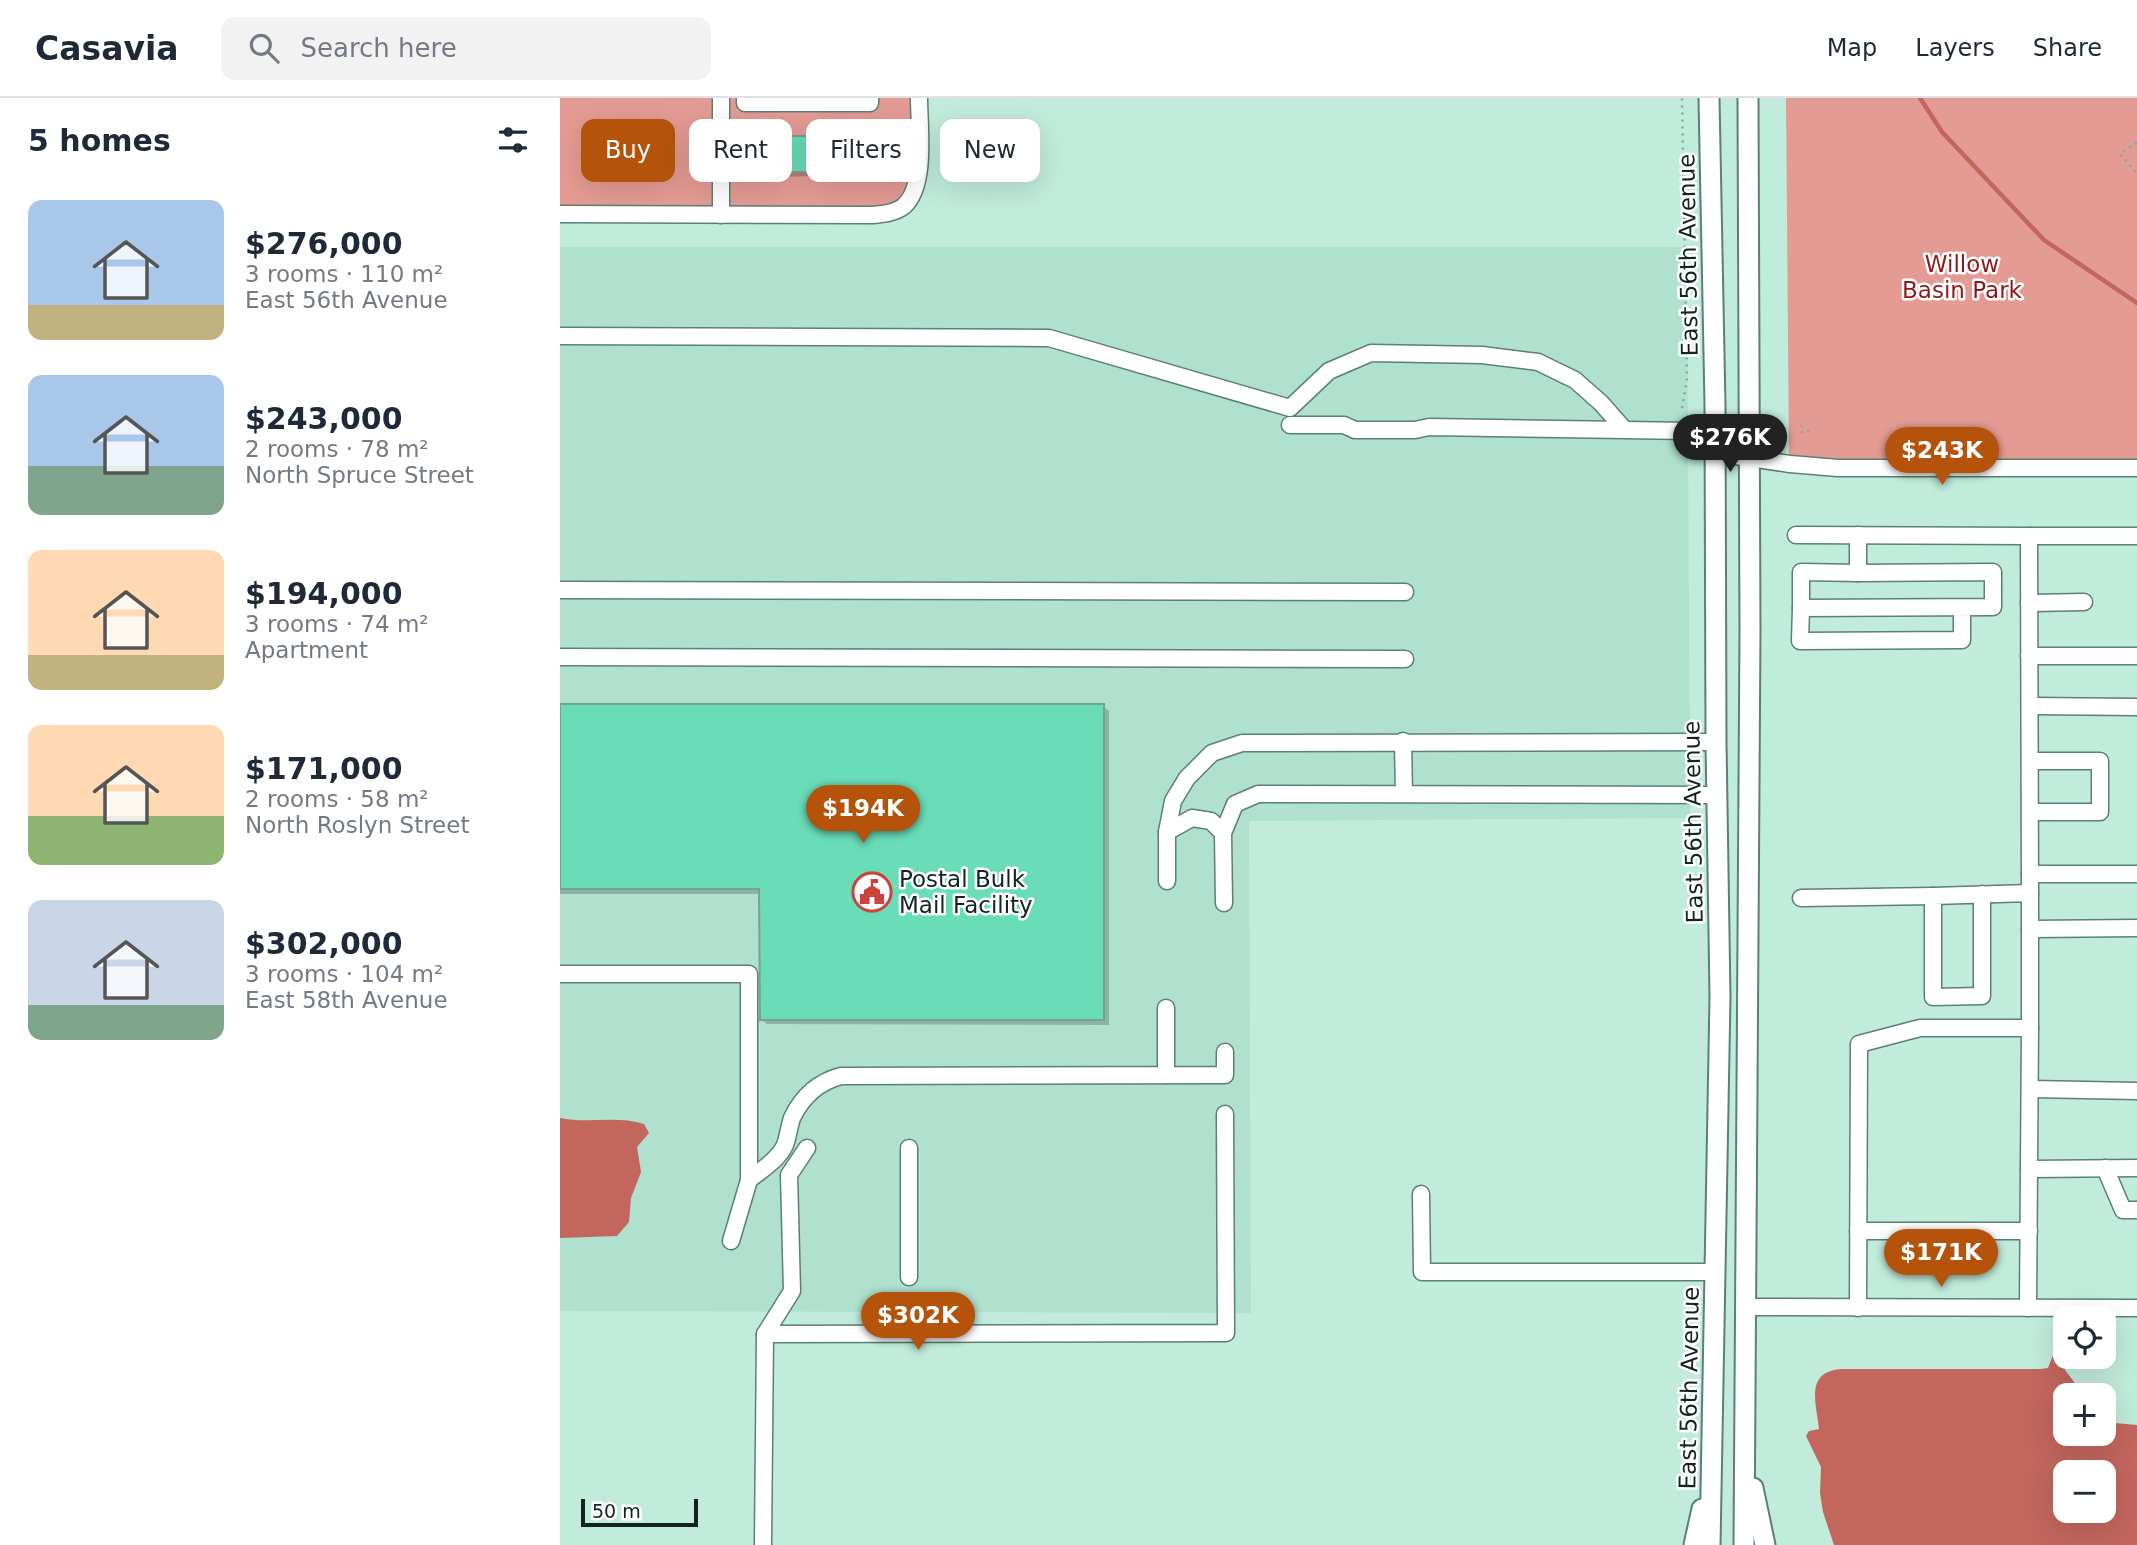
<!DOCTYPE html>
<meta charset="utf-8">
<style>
body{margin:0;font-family:"DejaVu Sans",sans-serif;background:#f2f2f3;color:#1f2937;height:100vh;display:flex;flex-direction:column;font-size:26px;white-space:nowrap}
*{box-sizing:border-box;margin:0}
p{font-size:23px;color:#747a83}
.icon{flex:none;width:38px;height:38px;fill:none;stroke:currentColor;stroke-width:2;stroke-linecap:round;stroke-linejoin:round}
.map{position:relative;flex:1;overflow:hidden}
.details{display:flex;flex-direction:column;background:#fff;width:560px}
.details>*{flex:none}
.guide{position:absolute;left:21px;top:21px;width:665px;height:63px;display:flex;gap:14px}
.tools{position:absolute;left:1493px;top:1208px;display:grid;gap:14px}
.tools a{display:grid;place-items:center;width:63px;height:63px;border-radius:14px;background:#fff;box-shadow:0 7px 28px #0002;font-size:35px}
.scale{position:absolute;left:21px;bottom:18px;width:117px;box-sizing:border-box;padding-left:7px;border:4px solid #13231d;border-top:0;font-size:19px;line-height:24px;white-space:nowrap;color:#13231d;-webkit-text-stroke:5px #fff;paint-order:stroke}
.price{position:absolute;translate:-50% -60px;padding:0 16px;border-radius:24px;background:#b45309;color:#fff;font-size:23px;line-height:46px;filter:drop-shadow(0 2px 4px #0008)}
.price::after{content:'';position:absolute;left:50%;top:42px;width:21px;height:16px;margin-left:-10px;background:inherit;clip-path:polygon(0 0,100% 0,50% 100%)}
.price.on{background:#222;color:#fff}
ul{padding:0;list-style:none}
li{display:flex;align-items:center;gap:21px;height:175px;padding:0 28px}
li span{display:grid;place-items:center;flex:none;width:196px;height:140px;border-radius:14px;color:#555}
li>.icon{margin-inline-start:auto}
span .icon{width:84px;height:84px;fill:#fffc;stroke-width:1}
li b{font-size:30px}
h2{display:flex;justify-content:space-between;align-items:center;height:84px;padding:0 28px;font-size:30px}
.chip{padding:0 24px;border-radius:14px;background:#fff;box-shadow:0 7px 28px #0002;font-size:24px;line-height:63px}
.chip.on{background:#b45309;color:#fff}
header{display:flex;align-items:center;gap:42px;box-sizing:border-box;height:98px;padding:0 35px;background:#fff;border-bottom:2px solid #e0e1e3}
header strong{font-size:33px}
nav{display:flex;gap:38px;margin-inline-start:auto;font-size:24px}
.search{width:490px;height:63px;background:#f2f2f3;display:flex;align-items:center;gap:18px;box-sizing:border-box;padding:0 24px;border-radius:14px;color:#747a83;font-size:26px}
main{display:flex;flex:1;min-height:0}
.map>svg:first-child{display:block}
.built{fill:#afe1ce}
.green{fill:#e49b93}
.water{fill:#c2665e;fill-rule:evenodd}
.shadow{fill:#0003}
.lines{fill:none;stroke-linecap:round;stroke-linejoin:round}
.stream{stroke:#c2665e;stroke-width:4.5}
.building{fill:#69ddb8;stroke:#79a192;stroke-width:2}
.minor-casing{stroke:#5a8173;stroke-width:19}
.major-casing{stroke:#5a8173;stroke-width:23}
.path{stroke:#86a79a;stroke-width:2.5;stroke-dasharray:2 5;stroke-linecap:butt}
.minor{stroke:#fff;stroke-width:16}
.major{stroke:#fff;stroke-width:19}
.labels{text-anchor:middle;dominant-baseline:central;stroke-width:5;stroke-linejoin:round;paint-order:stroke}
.street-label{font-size:23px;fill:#13231d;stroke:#fff}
.park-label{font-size:23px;fill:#8c1a1b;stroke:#fff}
.poi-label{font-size:23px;fill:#13231d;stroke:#fff;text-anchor:start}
</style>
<header>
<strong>Casavia</strong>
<div class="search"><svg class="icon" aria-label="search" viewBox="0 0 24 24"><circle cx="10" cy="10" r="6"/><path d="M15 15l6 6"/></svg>Search here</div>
<nav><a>Map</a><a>Layers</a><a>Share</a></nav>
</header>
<main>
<section class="details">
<h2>5 homes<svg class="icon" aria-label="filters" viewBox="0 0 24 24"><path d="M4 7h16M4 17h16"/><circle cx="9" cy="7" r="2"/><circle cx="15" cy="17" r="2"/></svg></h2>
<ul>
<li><span style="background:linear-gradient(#a9c7e8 75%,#c2b280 0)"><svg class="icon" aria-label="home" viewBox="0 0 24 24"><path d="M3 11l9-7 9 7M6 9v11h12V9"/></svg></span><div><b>$276,000</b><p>3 rooms · 110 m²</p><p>East 56th Avenue</p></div></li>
<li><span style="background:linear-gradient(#a9c7e8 65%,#7fa58c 0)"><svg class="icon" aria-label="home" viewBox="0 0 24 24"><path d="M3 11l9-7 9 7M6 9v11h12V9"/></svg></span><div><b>$243,000</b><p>2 rooms · 78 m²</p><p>North Spruce Street</p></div></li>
<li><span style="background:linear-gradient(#ffd9b3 75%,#c2b280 0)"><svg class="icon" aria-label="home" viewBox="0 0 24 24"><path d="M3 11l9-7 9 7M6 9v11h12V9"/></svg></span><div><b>$194,000</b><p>3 rooms · 74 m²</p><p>Apartment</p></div></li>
<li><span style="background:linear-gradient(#ffd9b3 65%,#8fb573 0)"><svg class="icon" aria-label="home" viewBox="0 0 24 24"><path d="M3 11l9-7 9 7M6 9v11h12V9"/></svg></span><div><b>$171,000</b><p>2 rooms · 58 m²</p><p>North Roslyn Street</p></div></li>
<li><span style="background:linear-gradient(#c9d6e8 75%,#7fa58c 0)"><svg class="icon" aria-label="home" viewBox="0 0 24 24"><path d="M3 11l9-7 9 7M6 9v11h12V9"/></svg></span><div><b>$302,000</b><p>3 rooms · 104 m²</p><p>East 58th Avenue</p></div></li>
</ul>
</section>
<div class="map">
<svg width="1577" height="1447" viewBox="0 0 1577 1447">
<rect width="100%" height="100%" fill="#c1ebdb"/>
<path class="built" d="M0,149H1127L1130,720L689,723L691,1215L0,1213Z"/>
<g class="green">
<path d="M0,0H359L354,94L328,115L0,116Z"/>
<path d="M1226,0H1577V363H1286L1229,358Z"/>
</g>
<g class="water">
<path d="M0,1020C28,1026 57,1017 84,1026L89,1035L77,1049L81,1074L71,1100L69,1124L57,1138L0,1140Z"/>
<path d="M1501,1255L1506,1258L1505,1272L1524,1297H1505V1335H1544V1324L1577,1327V1447H1274L1263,1414L1260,1395L1261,1369L1246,1338L1249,1333L1259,1331C1256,1304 1245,1274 1281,1271H1480L1488,1270L1493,1257ZM1505,1374H1544V1412H1505Z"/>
</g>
<g class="shadow">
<path d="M261,40L267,45V78L197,79L192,73Z"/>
<path d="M0,607L543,608L549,613V927L207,926L201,921V796H0Z"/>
</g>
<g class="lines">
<path class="stream" d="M1360,0L1382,34L1484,142L1577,205"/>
</g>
<g class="building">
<rect x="190" y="38" width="72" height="36"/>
<path d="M0,606H544V922H200L199,791H0Z"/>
</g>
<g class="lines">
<g class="minor-casing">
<g id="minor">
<path d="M161,0V117"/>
<path d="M185,0V5H310V0"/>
<path d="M0,116L312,117C323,116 335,115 344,108C367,87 359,29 359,0"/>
<path d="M0,238L489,240L730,310L769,273L811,255L922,257L978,264L1015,282L1041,305L1064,331"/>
<path d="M730,327H784L795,332H855L869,329L1131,333L1155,355L1230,366L1278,370H1577"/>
<path d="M1236,437L1469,438L1470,795"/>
<path d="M1298,437V475L1433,474V509L1241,510L1240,543L1402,542V510"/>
<path d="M1469,438H1577"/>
<path d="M0,492L845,494"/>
<path d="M1469,505L1524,504"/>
<path d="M1241,510V474L1298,475"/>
<path d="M1469,558H1577"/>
<path d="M0,559L845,561"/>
<path d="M1470,608L1577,609"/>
<path d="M843,643L844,696"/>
<path d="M1470,663H1540V714H1470"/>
<path d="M607,734L632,720L651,723L663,735"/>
<path d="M1470,776H1577"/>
<path d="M607,783V734L613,703L627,680L652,655L682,645L1156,644"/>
<path d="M1241,800L1373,798"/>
<path d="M664,805L663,735L675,706L698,696L1156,697"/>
<path d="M1470,831L1577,830"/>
<path d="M0,876H189V1082L171,1143"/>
<path d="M606,977V910"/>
<path d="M1470,991L1577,993"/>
<path d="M349,1050V1179"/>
<path d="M1545,1070L1563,1112H1577"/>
<path d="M1469,1071L1577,1070"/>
<path d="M189,1082C201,1072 218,1062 225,1047C228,1039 229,1029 232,1020C242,999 258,984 281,978L665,977V954"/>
<path d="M861,1096L862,1174H1156"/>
<path d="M1298,1133H1469"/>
<path d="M1186,1209L1577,1210"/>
<path d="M1298,1210L1299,946L1360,930H1470V795L1373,798V899L1422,898V796"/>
<path d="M1468,1210L1470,930"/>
<path d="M205,1236L232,1193L229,1077L247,1050"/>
<path d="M203,1447L205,1236L666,1235L665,1016"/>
</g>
</g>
<g class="major-casing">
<g id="major">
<path d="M1149,0L1155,307L1156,644L1160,899L1150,1447"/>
<path d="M1193,1390L1205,1447"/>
<path d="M1134,1447L1142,1411"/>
<path d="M1184,1447L1190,533L1188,0"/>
</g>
</g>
<g class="path">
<path d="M1577,45L1560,56L1577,76"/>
<path d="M1122,310L1127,281L1122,0"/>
<path d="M1242,327L1240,332L1243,335L1248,333V328"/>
</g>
<use href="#minor" class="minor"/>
<use href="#major" class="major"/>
</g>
<defs>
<g id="civic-ring" transform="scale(2.0125)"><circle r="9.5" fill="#fff" stroke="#cf413c" stroke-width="1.5"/><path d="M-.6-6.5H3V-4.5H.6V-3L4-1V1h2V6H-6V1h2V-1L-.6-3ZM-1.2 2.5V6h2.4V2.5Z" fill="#cf413c"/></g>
</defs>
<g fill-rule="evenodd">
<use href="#civic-ring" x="312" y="794"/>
</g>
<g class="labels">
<g class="street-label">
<text transform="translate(1128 157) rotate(-91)">East 56th Avenue</text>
<text transform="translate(1133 724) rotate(-91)">East 56th Avenue</text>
<text transform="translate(1129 1290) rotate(-89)">East 56th Avenue</text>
</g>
<g class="park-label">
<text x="1402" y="166">Willow<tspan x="1402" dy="26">Basin Park</tspan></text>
</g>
<g class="poi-label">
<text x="339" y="781">Postal Bulk<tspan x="339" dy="26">Mail Facility</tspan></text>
</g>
</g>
</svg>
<div class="tools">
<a><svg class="icon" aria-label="locate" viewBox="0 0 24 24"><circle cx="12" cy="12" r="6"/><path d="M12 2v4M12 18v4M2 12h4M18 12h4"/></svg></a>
<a>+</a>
<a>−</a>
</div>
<div class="scale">50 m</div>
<b class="price on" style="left:1170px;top:376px">$276K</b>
<b class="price" style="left:1382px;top:389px">$243K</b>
<b class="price" style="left:303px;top:747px">$194K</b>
<b class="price" style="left:1381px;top:1191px">$171K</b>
<b class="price" style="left:358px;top:1254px">$302K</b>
<div class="guide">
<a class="chip on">Buy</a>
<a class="chip">Rent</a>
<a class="chip">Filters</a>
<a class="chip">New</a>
</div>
</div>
</main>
